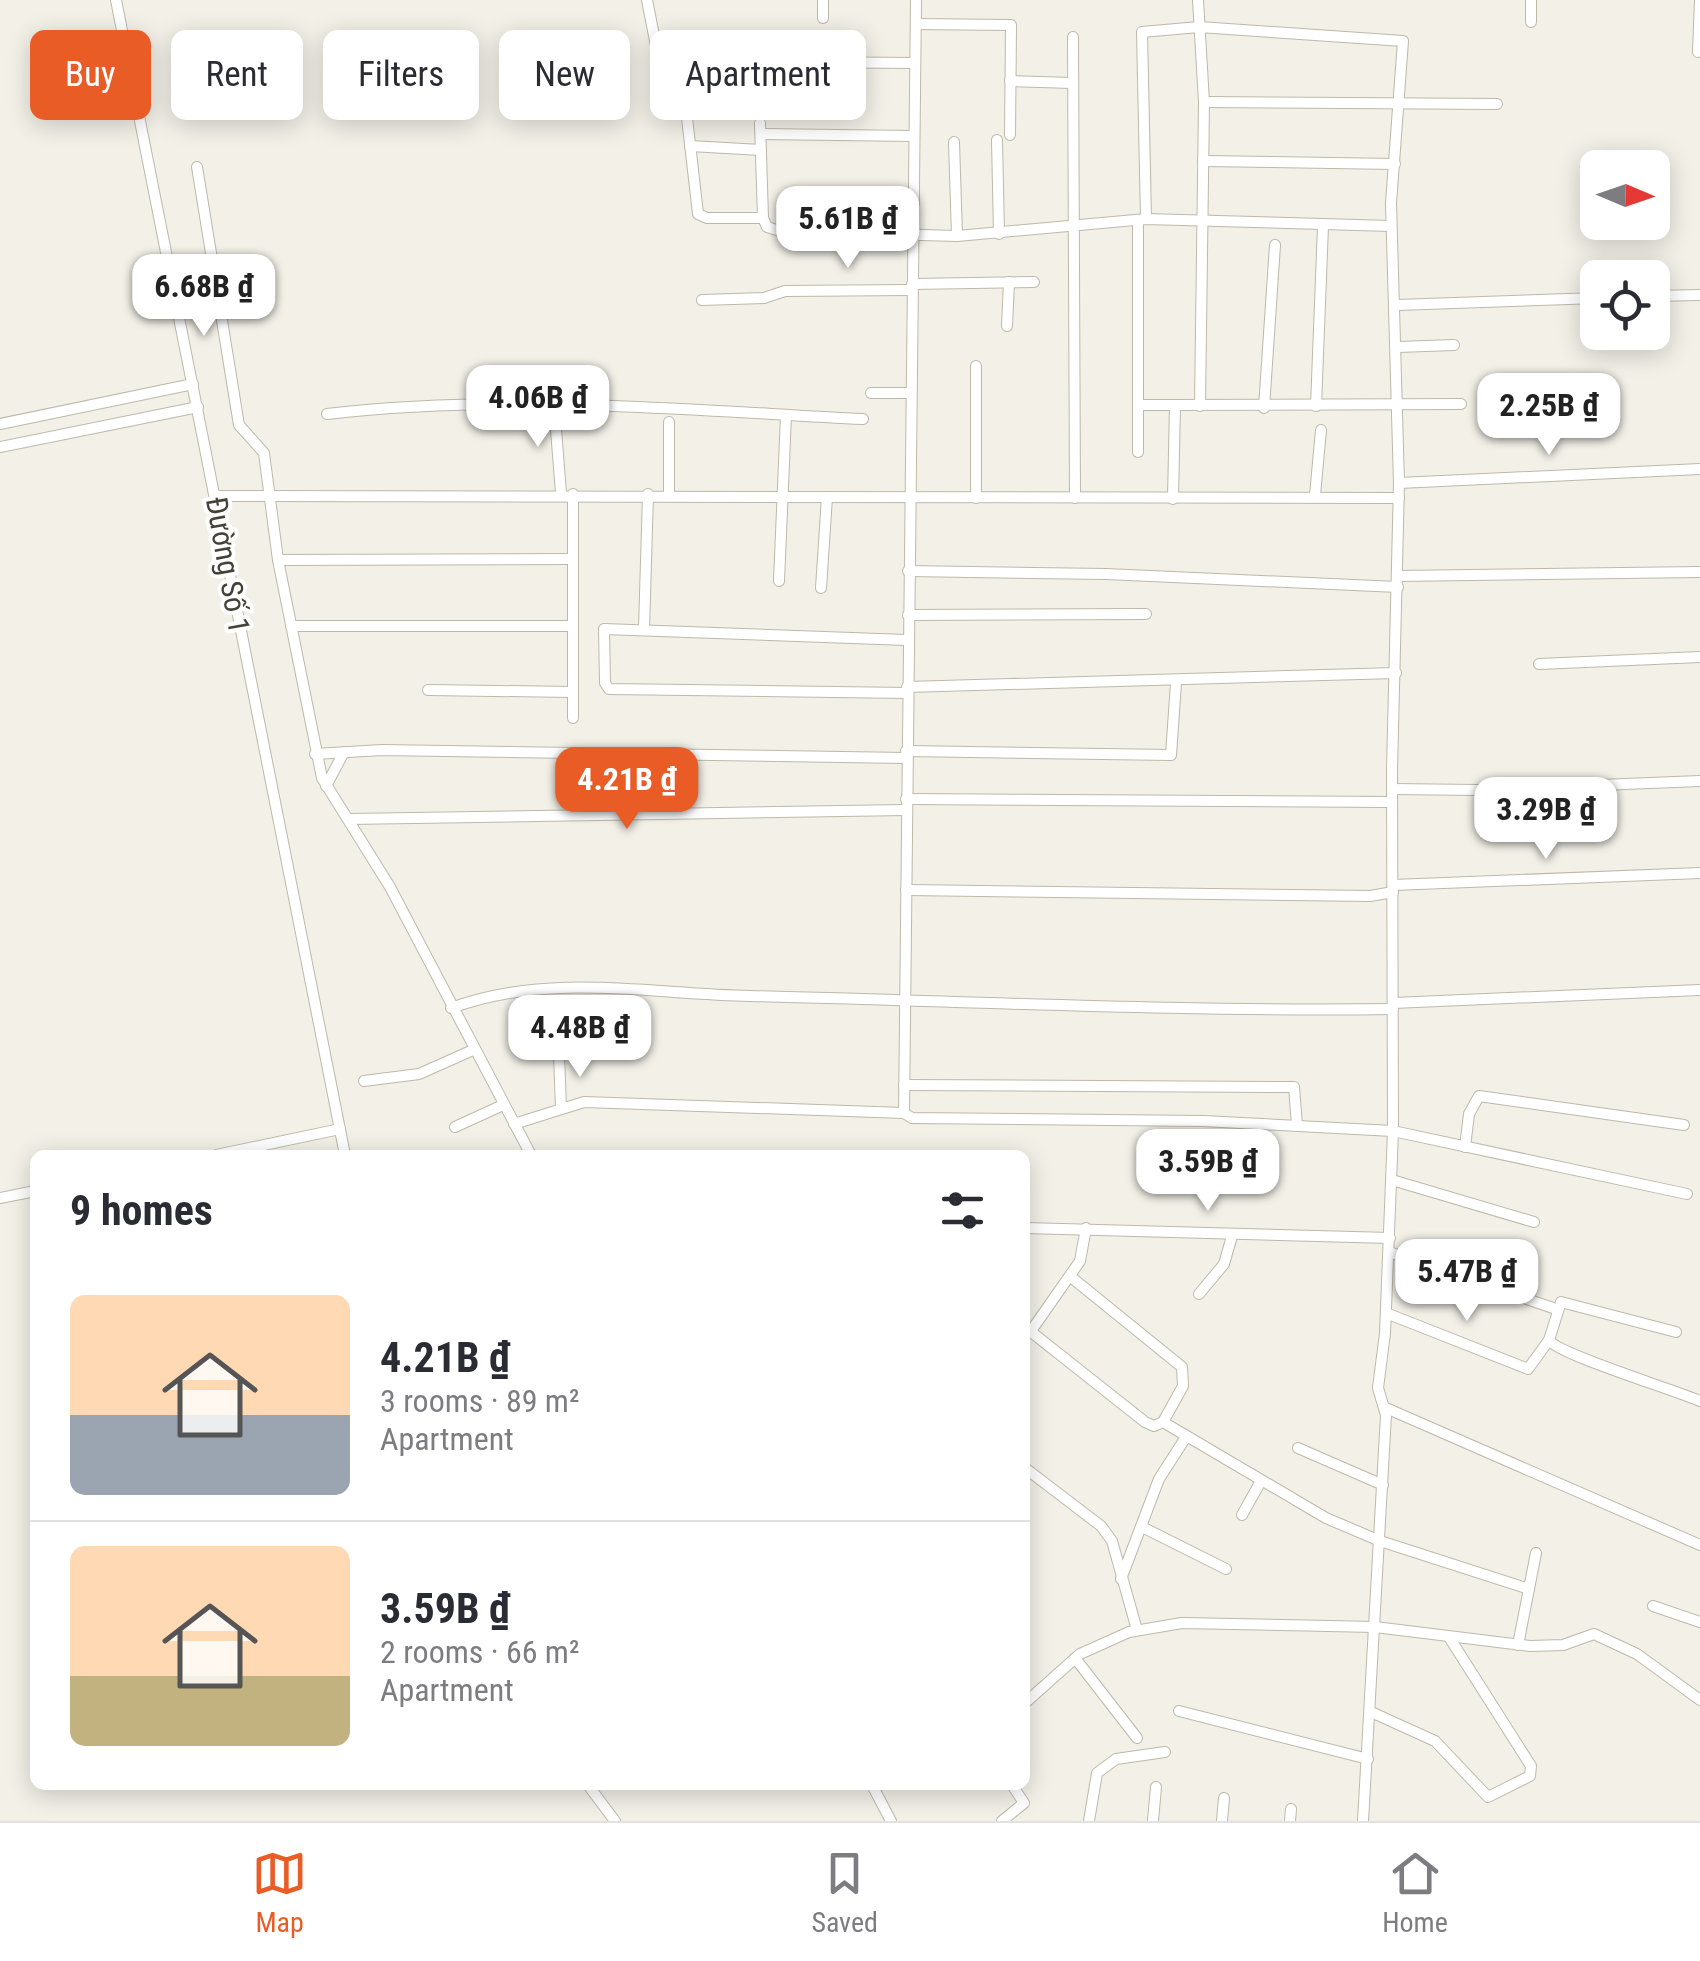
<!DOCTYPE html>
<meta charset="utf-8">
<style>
body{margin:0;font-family:"Roboto Condensed",sans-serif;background:#f7f7f7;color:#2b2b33;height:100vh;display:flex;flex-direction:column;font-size:38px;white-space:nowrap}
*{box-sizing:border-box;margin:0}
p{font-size:32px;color:#7c7c81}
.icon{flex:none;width:55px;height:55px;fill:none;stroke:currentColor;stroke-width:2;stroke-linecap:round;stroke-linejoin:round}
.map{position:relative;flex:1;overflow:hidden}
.details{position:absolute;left:30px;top:1150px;width:1000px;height:640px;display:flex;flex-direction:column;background:#fff;border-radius:15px;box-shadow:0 5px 25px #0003}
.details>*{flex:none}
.banner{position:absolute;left:30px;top:30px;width:1000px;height:90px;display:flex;gap:20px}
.needle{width:65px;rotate:92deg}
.tools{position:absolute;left:1580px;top:150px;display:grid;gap:20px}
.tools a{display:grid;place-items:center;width:90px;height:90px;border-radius:15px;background:#fff;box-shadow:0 5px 25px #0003;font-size:50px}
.price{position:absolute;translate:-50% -85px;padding:0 22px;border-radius:20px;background:#fff;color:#222;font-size:32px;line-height:65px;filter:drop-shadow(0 2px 5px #0008)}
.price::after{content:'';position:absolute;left:50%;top:60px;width:30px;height:22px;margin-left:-15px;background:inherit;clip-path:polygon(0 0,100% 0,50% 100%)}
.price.active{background:#ea5c26;color:#fff}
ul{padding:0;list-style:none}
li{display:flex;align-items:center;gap:30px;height:250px;padding:0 40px}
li+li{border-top:2px solid #e1e1e2}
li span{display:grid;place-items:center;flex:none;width:280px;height:200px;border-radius:15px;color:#555}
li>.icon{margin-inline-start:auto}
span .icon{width:120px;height:120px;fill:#fffc;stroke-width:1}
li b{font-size:42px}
h2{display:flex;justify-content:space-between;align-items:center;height:120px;padding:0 40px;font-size:42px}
.tag{padding:0 35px;border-radius:15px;background:#fff;box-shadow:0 5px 25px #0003;font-size:35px;line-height:90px}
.tag.active{background:#ea5c26;color:#fff}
.menu{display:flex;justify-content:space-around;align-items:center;height:140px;border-top:2px solid #e1e1e2;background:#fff;font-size:28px;color:#7c7c81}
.menu a{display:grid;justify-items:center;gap:5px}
.menu .active{color:#ea5c26}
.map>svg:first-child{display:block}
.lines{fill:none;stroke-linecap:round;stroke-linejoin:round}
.street-casing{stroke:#bdb9aa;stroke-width:12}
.street{stroke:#fff;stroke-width:10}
.labels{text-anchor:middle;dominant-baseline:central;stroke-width:8;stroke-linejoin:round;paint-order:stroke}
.street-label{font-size:30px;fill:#444136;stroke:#fff}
</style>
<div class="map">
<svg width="1700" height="1821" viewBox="0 0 1700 1821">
<rect width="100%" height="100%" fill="#f2f0e7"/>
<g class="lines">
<g class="street-casing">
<g id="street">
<path d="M116,0L345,1155"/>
<path d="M647,0L659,61L915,63"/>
<path d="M1198,0L1204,102L1200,406"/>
<path d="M823,18V0"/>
<path d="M1531,22V0"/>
<path d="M916,24L1011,25L1010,135"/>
<path d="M1073,37L1075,498"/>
<path d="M1698,52L1700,0"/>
<path d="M1010,81L1072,83"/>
<path d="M1204,102L1497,104"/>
<path d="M686,109L698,214L707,218H763L767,227L780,231L957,236L1146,219L1391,226"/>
<path d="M760,123L763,218"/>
<path d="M761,134L913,136"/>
<path d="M997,140L999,234"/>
<path d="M954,142L957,236"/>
<path d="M690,146L761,150"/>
<path d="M1203,161L1395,164"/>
<path d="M197,167L239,425L264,453L278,560L322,778L390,887L531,1155"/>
<path d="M796,195L913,196"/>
<path d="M1146,219L1142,32L1199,27L1403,41L1391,203L1399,483L1392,770L1393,1131L1385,1333L1378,1388L1386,1415L1363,1821"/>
<path d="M1138,220V452"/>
<path d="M912,284L1034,282"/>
<path d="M1652,296L1700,295"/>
<path d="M702,300L764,298L785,291L911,290"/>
<path d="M1397,305L1598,298"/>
<path d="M1007,326L1009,282"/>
<path d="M1398,347L1454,345"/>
<path d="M976,366V498"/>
<path d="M871,393H910"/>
<path d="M554,404L561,493"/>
<path d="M1140,405H1175"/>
<path d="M1316,406L1323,226"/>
<path d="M1264,408L1275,245"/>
<path d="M327,414C504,393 685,410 863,419"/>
<path d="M0,424L193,384"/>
<path d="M0,447L198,407"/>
<path d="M1399,483L1700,469"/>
<path d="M669,495V422"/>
<path d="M1315,495L1321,430"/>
<path d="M216,496L1399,498"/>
<path d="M1173,499L1175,405L1461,404"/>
<path d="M278,560L573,559"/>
<path d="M908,571L1106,574L1398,587"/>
<path d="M1398,576L1700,572"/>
<path d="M779,581L786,415"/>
<path d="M821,588L827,497"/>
<path d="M908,615L1146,614"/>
<path d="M291,626H573"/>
<path d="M644,629L648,494"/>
<path d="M1539,664L1700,657"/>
<path d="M907,687L1396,673"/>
<path d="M428,690L573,692"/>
<path d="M907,693L609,689L605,683L604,629L907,640"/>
<path d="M573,718V494"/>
<path d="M906,751L1171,755L1176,683"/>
<path d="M315,754L382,750L906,758"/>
<path d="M326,786L344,752"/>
<path d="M1392,789L1477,790L1700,781"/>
<path d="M906,799L1392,802"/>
<path d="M348,819L906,810"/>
<path d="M1393,885L1700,873"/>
<path d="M906,890L1370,896L1393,892"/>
<path d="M1393,1003L1700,990"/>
<path d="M451,1008C550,972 648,994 750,996C964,1001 1179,1012 1393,1009"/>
<path d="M559,1055L561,1108"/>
<path d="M364,1081L419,1074L473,1050"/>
<path d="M904,1085L1294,1087L1297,1126"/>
<path d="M904,1113L916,0"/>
<path d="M514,1124L584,1102L904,1113L912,1118L1203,1121L1393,1131L1687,1194"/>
<path d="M455,1127L503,1105"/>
<path d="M1465,1147L1469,1114L1479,1096L1684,1125"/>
<path d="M216,1155L340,1129"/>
<path d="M1392,1180L1534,1222"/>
<path d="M0,1198L35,1191"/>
<path d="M1025,1228L1390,1238"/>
<path d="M1389,1252L1556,1309"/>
<path d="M1071,1277L1182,1367L1183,1386L1163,1422"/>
<path d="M1199,1294L1224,1264L1232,1236"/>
<path d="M1386,1313L1528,1369L1549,1340L1561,1302L1676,1332"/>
<path d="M1025,1327L1145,1422L1154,1426L1163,1422L1326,1518L1380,1541L1529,1589"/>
<path d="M1031,1331L1080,1261L1086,1228"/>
<path d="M1549,1340C1557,1354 1675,1390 1700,1401"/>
<path d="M1386,1408L1700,1545"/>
<path d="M1298,1448L1383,1485"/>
<path d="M1025,1468L1101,1526L1112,1541L1137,1630"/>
<path d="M1242,1515L1261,1481"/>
<path d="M1142,1527L1226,1569"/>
<path d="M1121,1579L1159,1479L1186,1437"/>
<path d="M1653,1606L1700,1622"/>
<path d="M1518,1645L1536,1553"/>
<path d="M1075,1658L1137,1738"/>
<path d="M1025,1703L1080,1654L1129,1632L1182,1623L1375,1627L1530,1646L1563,1645L1594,1634L1637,1654L1700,1700"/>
<path d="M1179,1711L1368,1759"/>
<path d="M1371,1712L1435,1741L1488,1797L1530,1776L1531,1766L1449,1637"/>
<path d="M588,1785L615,1821"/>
<path d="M872,1785L891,1821"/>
<path d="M1002,1821L1024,1803L1012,1785"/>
<path d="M1089,1821L1097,1773L1116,1759L1165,1752"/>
<path d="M1153,1821L1156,1787"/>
<path d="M1222,1821L1224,1798"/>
<path d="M1290,1821L1291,1809"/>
</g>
</g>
<use href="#street" class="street"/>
</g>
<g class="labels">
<g class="street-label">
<text transform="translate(228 565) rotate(80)">Đường Số 1</text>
</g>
</g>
</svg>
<div class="tools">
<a><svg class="needle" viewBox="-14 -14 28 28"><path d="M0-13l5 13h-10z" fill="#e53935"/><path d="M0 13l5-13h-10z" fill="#7c7c81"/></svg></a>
<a><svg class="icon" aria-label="locate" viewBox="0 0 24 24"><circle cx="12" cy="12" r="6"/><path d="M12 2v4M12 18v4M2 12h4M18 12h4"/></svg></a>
</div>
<b class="price" style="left:848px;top:271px">5.61B ₫</b>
<b class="price" style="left:204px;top:339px">6.68B ₫</b>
<b class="price" style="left:538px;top:450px">4.06B ₫</b>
<b class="price" style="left:1549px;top:458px">2.25B ₫</b>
<b class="price active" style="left:627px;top:832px">4.21B ₫</b>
<b class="price" style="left:1546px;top:862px">3.29B ₫</b>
<b class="price" style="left:580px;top:1080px">4.48B ₫</b>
<b class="price" style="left:1208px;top:1214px">3.59B ₫</b>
<b class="price" style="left:1467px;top:1324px">5.47B ₫</b>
<div class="banner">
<a class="tag active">Buy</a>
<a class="tag">Rent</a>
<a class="tag">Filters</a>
<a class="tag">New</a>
<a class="tag">Apartment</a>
</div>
<section class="details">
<h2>9 homes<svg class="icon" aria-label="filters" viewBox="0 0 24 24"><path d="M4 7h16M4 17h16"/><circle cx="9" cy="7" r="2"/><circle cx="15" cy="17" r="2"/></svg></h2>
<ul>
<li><span style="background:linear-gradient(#ffd9b3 60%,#9aa5b1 0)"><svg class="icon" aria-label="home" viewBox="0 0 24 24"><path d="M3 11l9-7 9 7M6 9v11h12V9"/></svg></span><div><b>4.21B ₫</b><p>3 rooms · 89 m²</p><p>Apartment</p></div></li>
<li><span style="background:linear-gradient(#ffd9b3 65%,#c2b280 0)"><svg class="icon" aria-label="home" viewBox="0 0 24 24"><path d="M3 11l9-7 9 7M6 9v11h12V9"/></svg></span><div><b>3.59B ₫</b><p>2 rooms · 66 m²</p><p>Apartment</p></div></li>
</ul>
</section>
</div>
<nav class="menu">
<a class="active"><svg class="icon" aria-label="map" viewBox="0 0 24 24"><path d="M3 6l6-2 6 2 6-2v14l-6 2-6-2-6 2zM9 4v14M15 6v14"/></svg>Map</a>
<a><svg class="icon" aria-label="saved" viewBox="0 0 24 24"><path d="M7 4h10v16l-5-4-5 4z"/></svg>Saved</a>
<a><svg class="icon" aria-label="home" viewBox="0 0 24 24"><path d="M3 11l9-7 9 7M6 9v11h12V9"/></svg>Home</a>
</nav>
